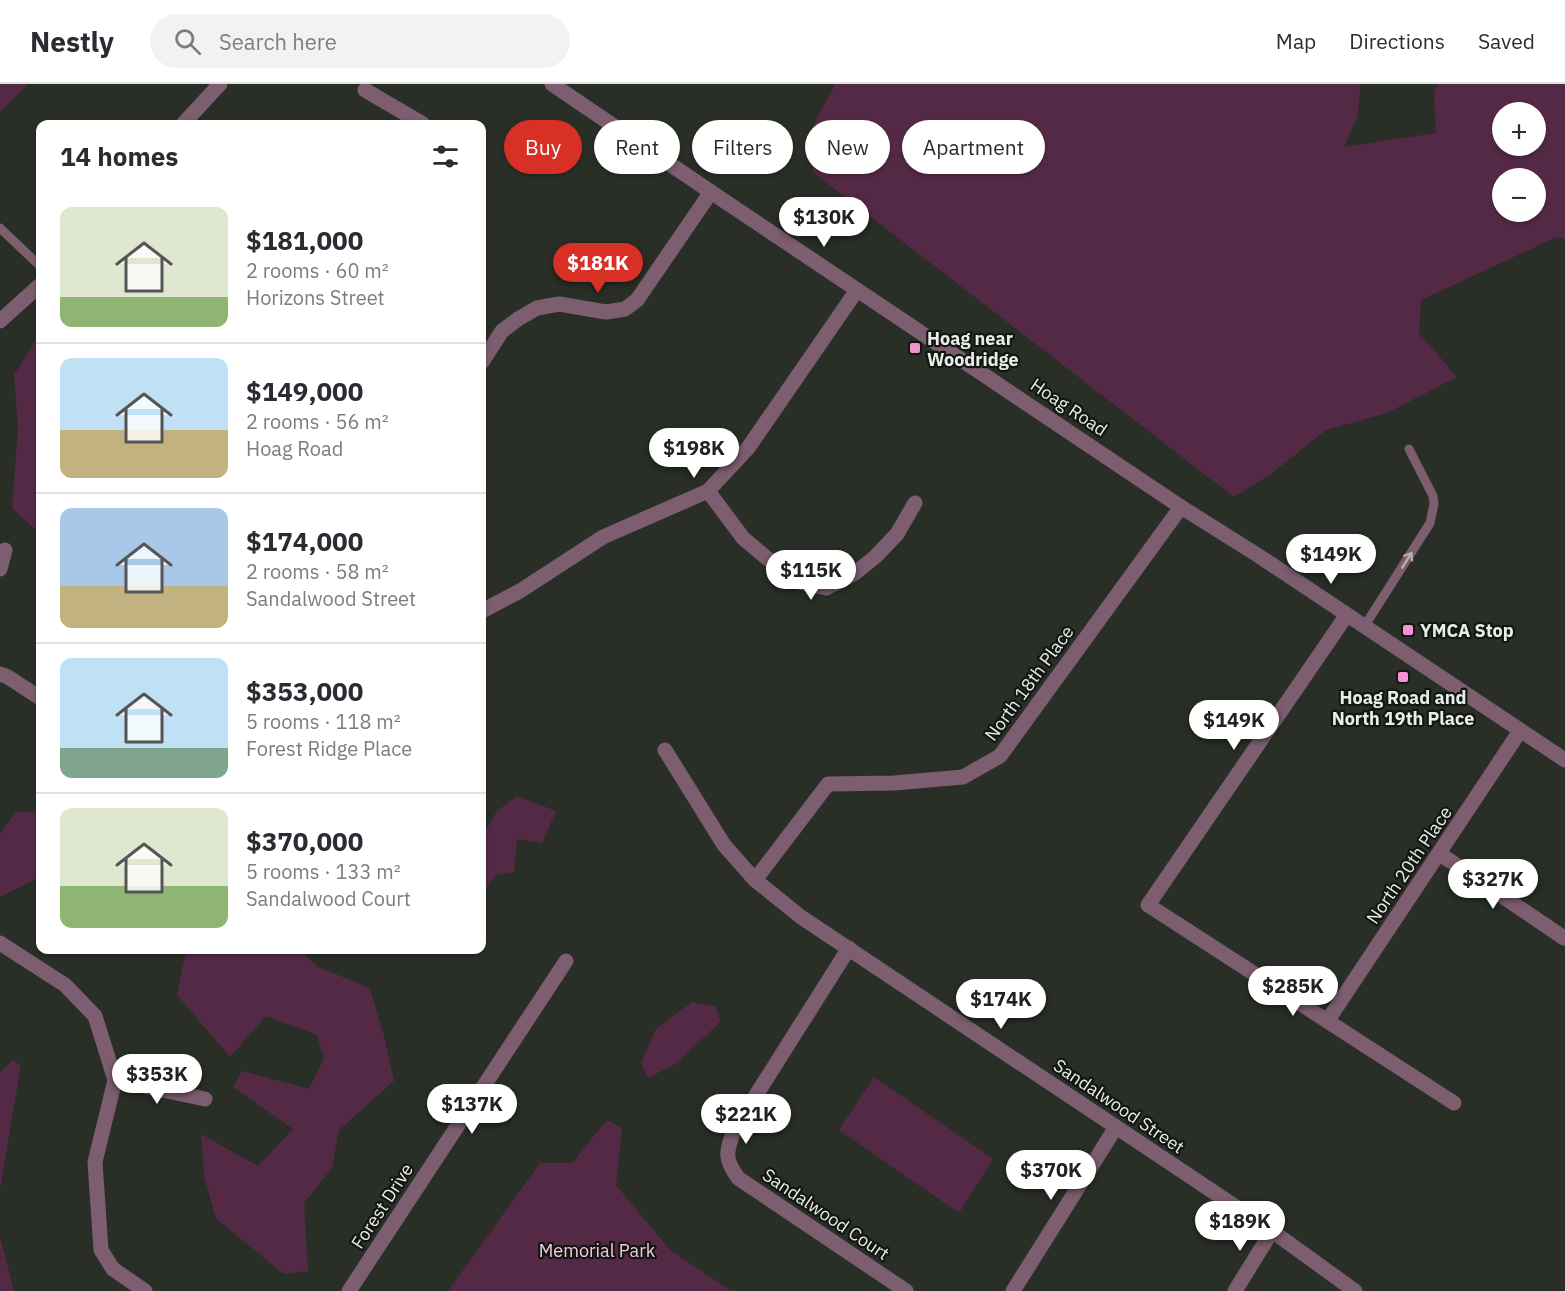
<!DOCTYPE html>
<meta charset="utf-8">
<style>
body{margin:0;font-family:"IBM Plex Sans",sans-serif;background:#f2f2f3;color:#2b2b33;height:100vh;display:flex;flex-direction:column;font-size:22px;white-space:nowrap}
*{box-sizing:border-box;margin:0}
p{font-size:20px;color:#7c7c81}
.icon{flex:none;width:33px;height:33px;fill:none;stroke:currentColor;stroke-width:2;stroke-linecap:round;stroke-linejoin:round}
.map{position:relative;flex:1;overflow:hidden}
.panel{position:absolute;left:36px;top:36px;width:450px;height:834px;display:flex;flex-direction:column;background:#fff;border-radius:12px;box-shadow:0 2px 4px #0004}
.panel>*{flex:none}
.guide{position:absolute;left:504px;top:36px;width:570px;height:54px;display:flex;gap:12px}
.tools{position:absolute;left:1492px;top:18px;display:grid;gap:12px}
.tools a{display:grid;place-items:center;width:54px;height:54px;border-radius:50%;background:#fff;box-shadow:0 2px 4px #0004;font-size:30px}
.price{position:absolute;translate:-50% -51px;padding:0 14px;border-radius:21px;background:#fff;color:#222;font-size:20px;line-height:39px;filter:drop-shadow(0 2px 3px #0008)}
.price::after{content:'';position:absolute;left:50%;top:36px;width:18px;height:14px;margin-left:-9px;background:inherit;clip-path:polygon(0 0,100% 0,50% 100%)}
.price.active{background:#d93025;color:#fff}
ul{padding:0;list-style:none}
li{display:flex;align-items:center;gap:18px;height:150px;padding:0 24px}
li+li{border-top:2px solid #e1e1e2}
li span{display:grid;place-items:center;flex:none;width:168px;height:120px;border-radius:12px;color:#555}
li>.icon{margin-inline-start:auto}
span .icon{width:72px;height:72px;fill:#fffc;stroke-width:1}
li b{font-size:26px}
h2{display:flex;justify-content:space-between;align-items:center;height:72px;padding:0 24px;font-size:26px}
.pill{padding:0 21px;border-radius:27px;background:#fff;box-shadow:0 2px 4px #0004;font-size:21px;line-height:54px}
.pill.active{background:#d93025;color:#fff}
header{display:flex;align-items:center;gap:36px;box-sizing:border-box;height:84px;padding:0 30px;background:#fff;border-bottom:2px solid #e1e1e2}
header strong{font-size:28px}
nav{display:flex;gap:33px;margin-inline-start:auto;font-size:21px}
.search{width:420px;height:54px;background:#f2f2f3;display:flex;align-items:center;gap:15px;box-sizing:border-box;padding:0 21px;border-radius:33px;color:#7c7c81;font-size:22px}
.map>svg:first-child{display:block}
.green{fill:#542945;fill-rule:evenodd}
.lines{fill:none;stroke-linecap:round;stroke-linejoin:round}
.service{stroke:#7d5d70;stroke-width:9}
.minor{stroke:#7d5d70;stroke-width:15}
.tertiary{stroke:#7d5d70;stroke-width:15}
.oneway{stroke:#b8acb1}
.poi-dot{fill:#f590d1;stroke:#131612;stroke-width:2}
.labels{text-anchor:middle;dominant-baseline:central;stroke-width:4.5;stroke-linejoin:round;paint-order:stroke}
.poi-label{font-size:18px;font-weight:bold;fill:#e9ede7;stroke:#131612;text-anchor:start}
.street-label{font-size:18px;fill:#e9ede7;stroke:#131612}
.park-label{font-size:18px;fill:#f3cae2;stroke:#131612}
</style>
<header>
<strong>Nestly</strong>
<div class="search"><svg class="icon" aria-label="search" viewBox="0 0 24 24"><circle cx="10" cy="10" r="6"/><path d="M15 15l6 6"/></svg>Search here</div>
<nav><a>Map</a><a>Directions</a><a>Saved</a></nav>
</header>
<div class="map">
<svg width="1565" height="1207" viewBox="0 0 1565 1207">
<rect width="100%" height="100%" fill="#292f26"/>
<g class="green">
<path d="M0,0H28L0,28Z"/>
<path d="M835,0H1361L1357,34L1344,63L1436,49L1434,8L1438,0H1565V156L1557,153L1421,216L1419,249L1457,293L1387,329L1326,346L1271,390L1234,413L814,89L805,58ZM1503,28H1536V62H1503ZM1503,94H1536V128H1503Z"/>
<path d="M40,249V443L37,447L12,424L18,345L14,291Z"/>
<path d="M517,712L556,727L542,759L517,755L514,788L496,791L482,809V749H484L497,727Z"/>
<path d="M40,727V793L0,813V750L16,728Z"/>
<path d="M186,866H300L318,883L370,904L384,952L394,997L339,1046L332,1084L304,1119L308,1187L284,1190L216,1135L204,1091L201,1050L258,1082L293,1045L233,1003L242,987L309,1005L324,974L317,951L266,932L230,973L177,911Z"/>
<path d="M692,918L715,922L721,937L677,979L648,994L641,979L656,945Z"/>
<path d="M12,976L21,981L0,1105V989Z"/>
<path d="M874,993L993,1075L959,1129L839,1046Z"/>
<path d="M607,1036L622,1044L616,1101L670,1166L731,1207H448L540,1079H572Z"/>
<path d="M0,1153L14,1207H0Z"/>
</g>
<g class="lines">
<g class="service">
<path d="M0,144L40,182"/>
<path d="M1364,543L1430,439L1434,420L1433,412L1409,365"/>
</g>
<g class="minor">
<path d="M365,6L423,40"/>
<path d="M183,40L220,0"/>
<path d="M0,237L40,201"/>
<path d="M482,278L502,247L518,235L537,224L559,220L606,228L625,225L637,216L711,108"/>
<path d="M708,407L743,454L794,497L826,504L855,489L875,473L897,450L915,419"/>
<path d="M0,485L5,466"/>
<path d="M482,527L520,507L603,453L708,407L748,364L857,206"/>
<path d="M1346,532L1148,821L1454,1019"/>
<path d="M0,590L8,593L40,614"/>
<path d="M665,666L724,761L755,796L801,833L1272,1147L1355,1207"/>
<path d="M1440,770L1564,854"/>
<path d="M755,796L828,700L894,699L963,693L1000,672L1181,423"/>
<path d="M0,859L65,901L95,932L115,996L95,1078L101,1166L113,1185L145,1207"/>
<path d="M849,864L734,1046C726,1069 724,1074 738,1094L906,1207"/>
<path d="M1328,936L1520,647"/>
<path d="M115,996L205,1015"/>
<path d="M349,1207L566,877"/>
<path d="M1013,1207L1116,1043"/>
<path d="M1235,1207L1272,1147"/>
</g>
<path class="tertiary" d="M552,0L711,108L1181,423L1259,472L1565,676"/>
</g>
<defs><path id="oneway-shaft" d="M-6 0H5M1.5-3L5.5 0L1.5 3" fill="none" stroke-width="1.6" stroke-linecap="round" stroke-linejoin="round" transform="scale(1.5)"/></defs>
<use class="oneway" href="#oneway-shaft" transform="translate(1407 476) rotate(-58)"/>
<g class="poi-dot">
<rect x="909" y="258" width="12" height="12" rx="3"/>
<rect x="1402" y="540" width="12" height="12" rx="3"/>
<rect x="1397" y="587" width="12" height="12" rx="3"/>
</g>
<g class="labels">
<g class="poi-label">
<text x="927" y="254">Hoag near<tspan x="927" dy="21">Woodridge</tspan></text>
<text x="1420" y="546">YMCA Stop</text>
<text x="1403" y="613" text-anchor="middle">Hoag Road and<tspan x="1403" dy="21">North 19th Place</tspan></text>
</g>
<g class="street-label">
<text transform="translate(1069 323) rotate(34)">Hoag Road</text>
<text transform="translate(1029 599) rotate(-54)">North 18th Place</text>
<text transform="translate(1409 781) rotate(-56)">North 20th Place</text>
<text transform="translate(1119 1022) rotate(34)">Sandalwood Street</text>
<text transform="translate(382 1122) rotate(-57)">Forest Drive</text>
<text transform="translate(826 1130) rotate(34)">Sandalwood Court</text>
</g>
<g class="park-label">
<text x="597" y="1166">Memorial Park</text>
</g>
</g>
</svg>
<div class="tools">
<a>+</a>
<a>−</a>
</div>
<b class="price" style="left:824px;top:164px">$130K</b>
<b class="price active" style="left:598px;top:210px">$181K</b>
<b class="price" style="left:694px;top:395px">$198K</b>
<b class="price" style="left:1331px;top:501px">$149K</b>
<b class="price" style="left:811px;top:517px">$115K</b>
<b class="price" style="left:1234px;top:667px">$149K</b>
<b class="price" style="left:1493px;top:826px">$327K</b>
<b class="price" style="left:1293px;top:933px">$285K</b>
<b class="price" style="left:1001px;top:946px">$174K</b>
<b class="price" style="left:157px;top:1021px">$353K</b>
<b class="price" style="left:472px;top:1051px">$137K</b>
<b class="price" style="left:746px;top:1061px">$221K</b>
<b class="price" style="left:1051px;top:1117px">$370K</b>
<b class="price" style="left:1240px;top:1168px">$189K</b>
<div class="guide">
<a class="pill active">Buy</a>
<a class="pill">Rent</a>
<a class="pill">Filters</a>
<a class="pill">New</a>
<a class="pill">Apartment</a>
</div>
<section class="panel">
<h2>14 homes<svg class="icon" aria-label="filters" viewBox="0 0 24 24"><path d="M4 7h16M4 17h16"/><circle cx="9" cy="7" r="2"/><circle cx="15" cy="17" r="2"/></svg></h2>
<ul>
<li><span style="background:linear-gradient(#dfe7d0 75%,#8fb573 0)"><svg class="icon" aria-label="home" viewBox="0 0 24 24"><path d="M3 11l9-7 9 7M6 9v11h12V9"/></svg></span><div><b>$181,000</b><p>2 rooms · 60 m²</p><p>Horizons Street</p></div></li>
<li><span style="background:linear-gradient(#bfe0f5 60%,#c2b280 0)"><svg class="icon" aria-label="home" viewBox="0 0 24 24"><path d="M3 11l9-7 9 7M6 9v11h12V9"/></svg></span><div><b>$149,000</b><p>2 rooms · 56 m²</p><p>Hoag Road</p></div></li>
<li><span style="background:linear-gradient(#a9c7e8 65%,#c2b280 0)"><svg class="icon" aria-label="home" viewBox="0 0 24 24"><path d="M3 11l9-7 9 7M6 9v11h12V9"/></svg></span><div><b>$174,000</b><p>2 rooms · 58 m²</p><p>Sandalwood Street</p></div></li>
<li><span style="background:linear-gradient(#bfe0f5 75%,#7fa58c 0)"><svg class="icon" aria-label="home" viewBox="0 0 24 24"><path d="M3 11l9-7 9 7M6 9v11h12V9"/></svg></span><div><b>$353,000</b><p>5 rooms · 118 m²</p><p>Forest Ridge Place</p></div></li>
<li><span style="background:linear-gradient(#dfe7d0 65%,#8fb573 0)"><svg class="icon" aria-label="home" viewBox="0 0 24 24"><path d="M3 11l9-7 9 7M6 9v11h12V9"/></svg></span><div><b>$370,000</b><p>5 rooms · 133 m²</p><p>Sandalwood Court</p></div></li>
</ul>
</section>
</div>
